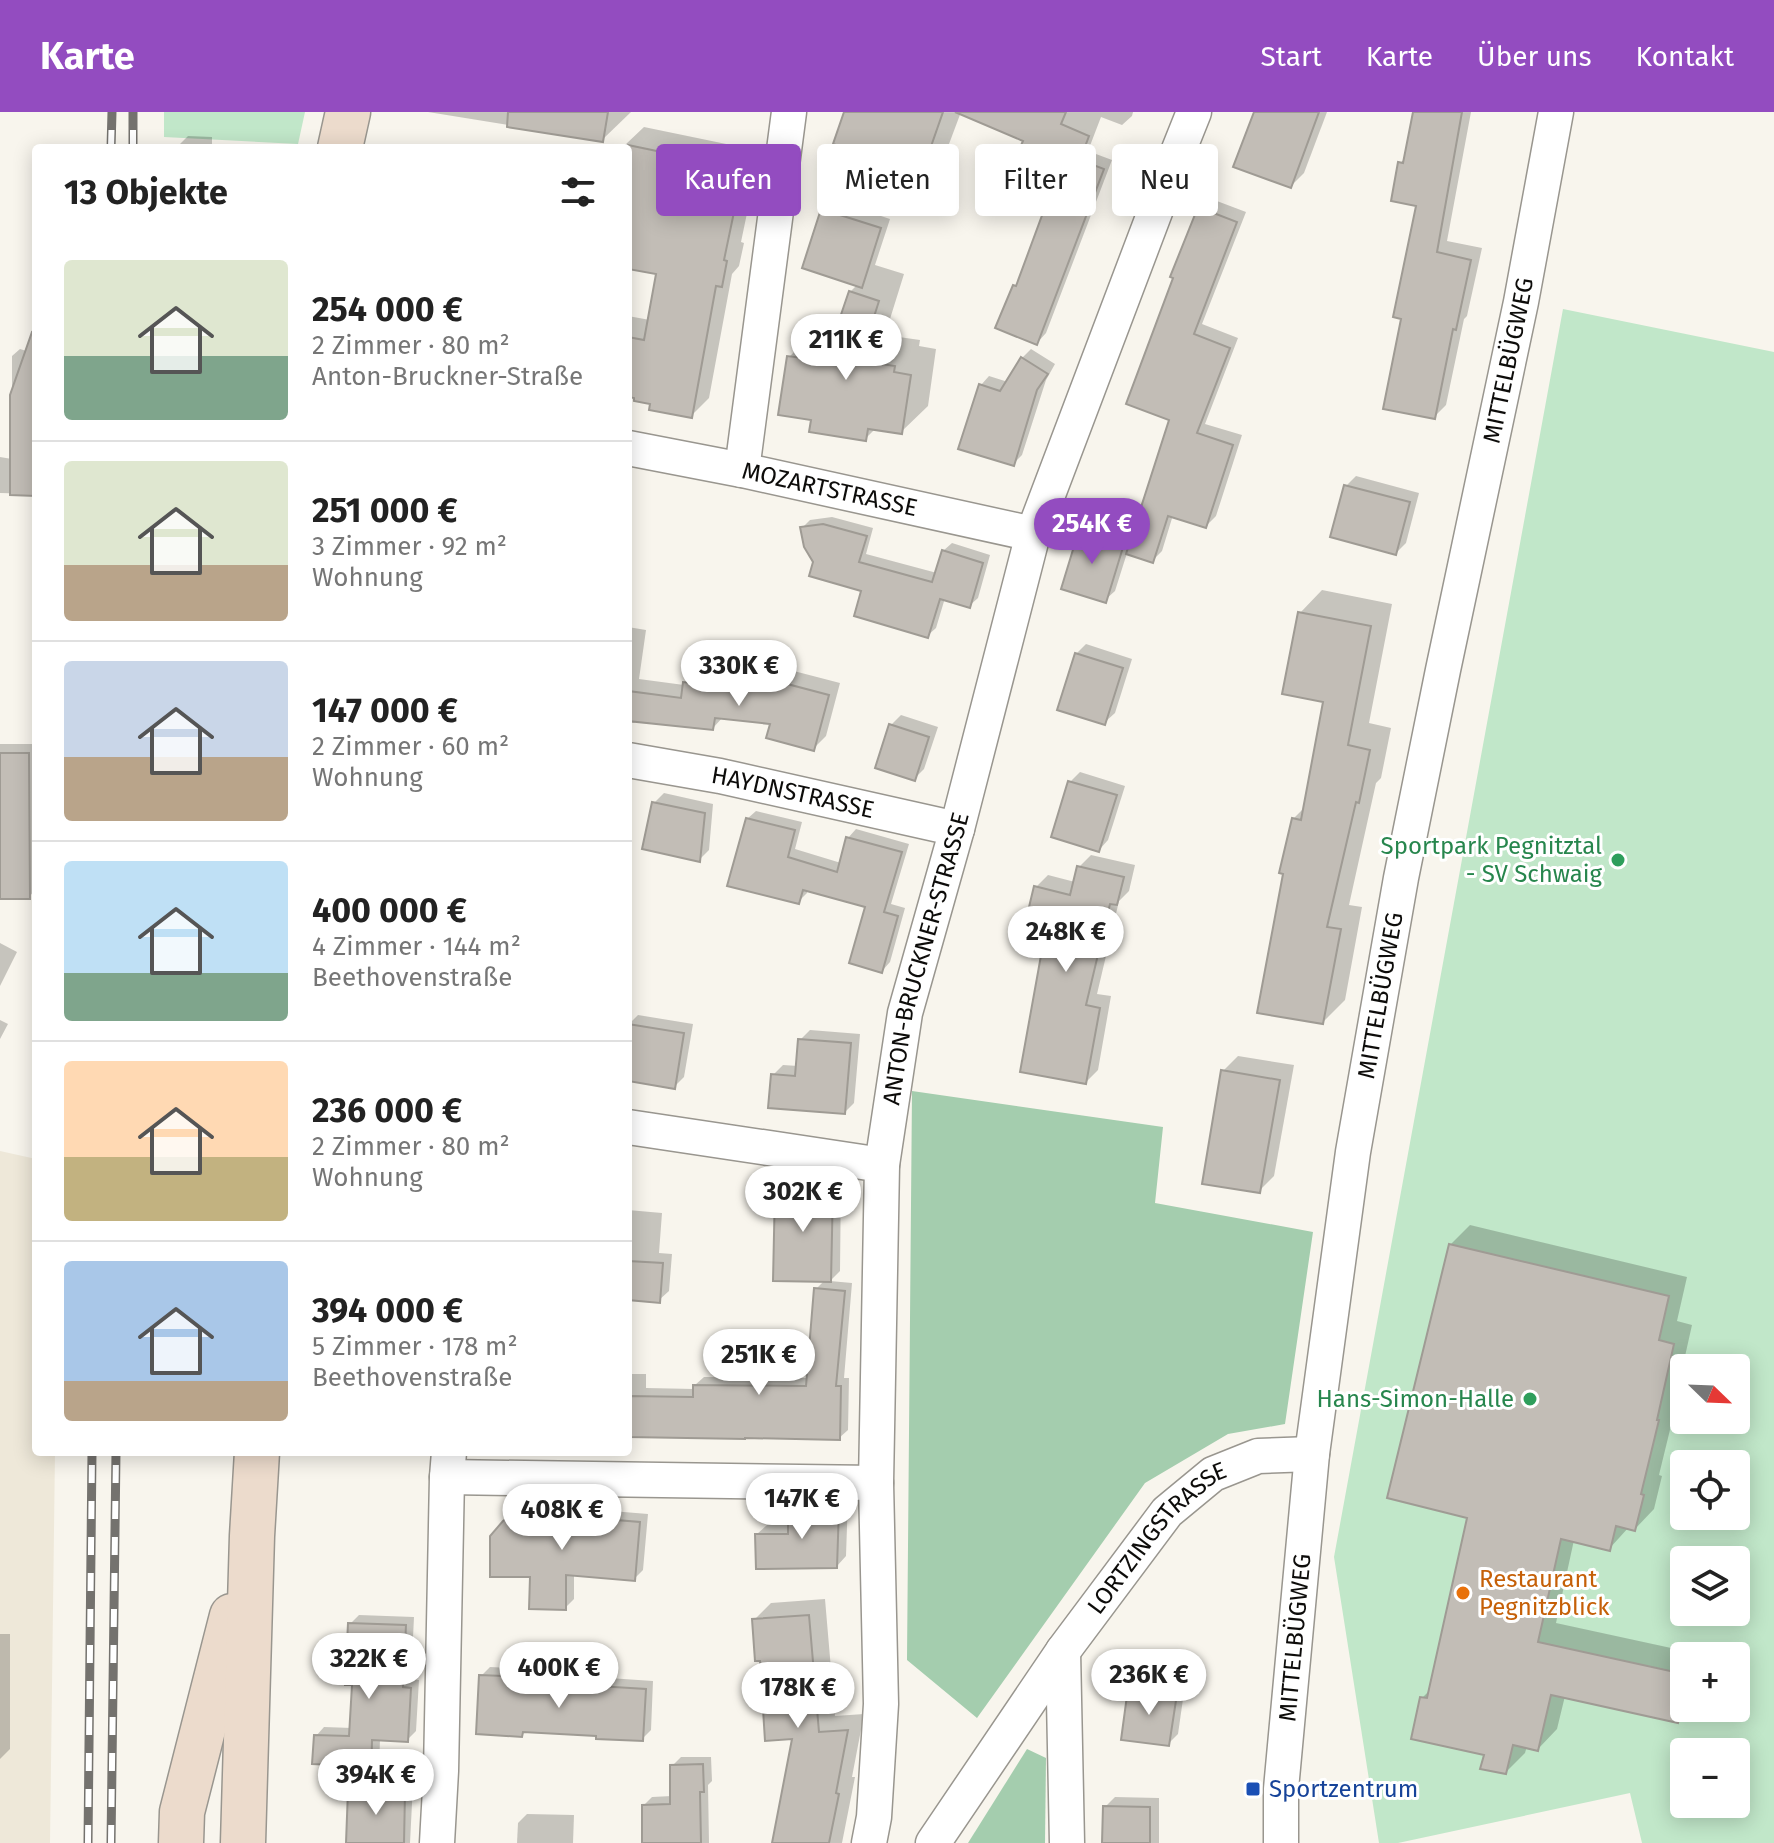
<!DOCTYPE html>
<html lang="de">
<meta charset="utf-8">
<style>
body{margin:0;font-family:"Fira Sans",sans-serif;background:#f6f6f6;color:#222;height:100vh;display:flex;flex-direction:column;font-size:30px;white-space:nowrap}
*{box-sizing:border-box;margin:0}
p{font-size:26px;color:#767676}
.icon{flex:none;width:44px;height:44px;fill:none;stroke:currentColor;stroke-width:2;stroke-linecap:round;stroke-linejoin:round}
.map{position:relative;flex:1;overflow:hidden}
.panel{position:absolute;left:32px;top:32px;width:600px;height:1312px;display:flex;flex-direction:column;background:#fff;border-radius:8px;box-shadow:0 4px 20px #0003}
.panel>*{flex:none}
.hud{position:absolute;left:656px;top:32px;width:760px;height:72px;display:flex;gap:16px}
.needle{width:52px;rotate:113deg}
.tools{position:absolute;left:1670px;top:1242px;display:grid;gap:16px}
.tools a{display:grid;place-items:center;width:80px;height:80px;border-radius:8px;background:#fff;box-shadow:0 4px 20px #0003;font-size:40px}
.price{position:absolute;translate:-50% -68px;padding:0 18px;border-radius:28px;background:#fff;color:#222;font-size:26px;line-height:52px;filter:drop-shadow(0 2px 4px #0008)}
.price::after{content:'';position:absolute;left:50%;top:48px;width:24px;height:18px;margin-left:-12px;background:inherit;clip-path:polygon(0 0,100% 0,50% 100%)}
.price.active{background:#934cc0;color:#fff}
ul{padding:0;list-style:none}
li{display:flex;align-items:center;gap:24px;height:200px;padding:0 32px}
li+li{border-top:2px solid #e0e0e0}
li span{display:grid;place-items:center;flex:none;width:224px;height:160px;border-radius:8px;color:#555}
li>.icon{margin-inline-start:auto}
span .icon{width:96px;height:96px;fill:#fffc;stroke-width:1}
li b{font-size:34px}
h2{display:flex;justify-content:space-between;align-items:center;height:96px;padding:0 32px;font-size:34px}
.pill{padding:0 28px;border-radius:8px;background:#fff;box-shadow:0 4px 20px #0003;font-size:28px;line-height:72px}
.pill.active{background:#934cc0;color:#fff}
header{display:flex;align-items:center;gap:48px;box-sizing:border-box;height:112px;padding:0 40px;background:#934cc0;color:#fff}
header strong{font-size:38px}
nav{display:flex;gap:44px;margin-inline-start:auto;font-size:28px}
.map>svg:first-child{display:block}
.built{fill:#eee8d9}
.green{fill:#c1e7c9;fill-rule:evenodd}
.forest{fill:#a4cdae}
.shadow{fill:#0003}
.building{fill:#c2bdb6;stroke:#9f9b94;stroke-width:2}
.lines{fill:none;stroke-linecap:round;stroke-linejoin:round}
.street-casing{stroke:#99968f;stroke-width:37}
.secondary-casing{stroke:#99968f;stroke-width:47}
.street{stroke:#fff;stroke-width:34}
.secondary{stroke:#ecdbcc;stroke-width:44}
.rail-casing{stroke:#74726e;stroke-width:9}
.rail{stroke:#fff;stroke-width:6;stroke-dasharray:18;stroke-linecap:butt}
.leisure-dot{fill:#2e9e5b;stroke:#fff;stroke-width:3}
.food-dot{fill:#e8710a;stroke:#fff;stroke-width:3}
.transit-dot{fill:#1a4fb4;stroke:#fff;stroke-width:3}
.labels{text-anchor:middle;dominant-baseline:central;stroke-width:6;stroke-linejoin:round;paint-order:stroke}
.street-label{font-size:24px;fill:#0d0c0a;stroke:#fff}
.leisure-label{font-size:24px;fill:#27864d;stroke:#fff;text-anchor:end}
.food-label{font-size:24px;fill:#c56008;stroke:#fff;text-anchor:start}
.transit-label{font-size:24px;fill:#164399;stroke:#fff;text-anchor:start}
</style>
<header>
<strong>Karte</strong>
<nav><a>Start</a><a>Karte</a><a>Über uns</a><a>Kontakt</a></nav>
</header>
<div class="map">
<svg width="1774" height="1731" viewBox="0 0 1774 1731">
<rect width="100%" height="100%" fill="#f8f5ed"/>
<path class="built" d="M0,1039L36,1047V1340H55L50,1731H0Z"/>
<g class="green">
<path d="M164,0H305L298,32L164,25Z"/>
<path d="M1563,197L1774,240V1731H1642L1630,1681L1398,1731H1379L1334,1445ZM1684,1256H1736V1308H1684ZM1684,1352H1736V1404H1684ZM1684,1448H1736V1500H1684ZM1684,1544H1736V1596H1684ZM1684,1640H1736V1692H1684Z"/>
</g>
<g class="forest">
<path d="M912,979L1163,1015L1155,1091L1313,1120L1285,1312L1228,1322L1145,1371L977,1606L907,1548Z"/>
<path d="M1027,1637L1046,1646L1045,1731H968Z"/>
</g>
<g class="shadow">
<path d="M428,0H631L602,28Z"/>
<path d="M846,0H961L949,32L920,60Z"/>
<path d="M999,0H1133L1132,4L1122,13L1101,5L1088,39L1112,48L1046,221L1037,231L1015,174L1020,169L1060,59L1025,28Z"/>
<path d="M1256,0H1327L1304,61L1291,74Z"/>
<path d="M1415,0H1471L1447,129L1482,136L1467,204L1464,207L1446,293L1434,305L1404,205L1418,92L1400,51L1407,45Z"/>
<path d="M644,15L760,39L741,130L744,131L739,154L732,162L709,286L691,304L628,283V204L650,208L658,161L628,155V36H625V33Z"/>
<path d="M188,24L212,25V36H179V33Z"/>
<path d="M1209,86L1246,100L1202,212L1238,226L1205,312L1242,323L1216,404L1206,414L1173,403L1162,439L1152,449L1127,441L1115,479L1105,488L1081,419L1091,409L1134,423L1171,307L1200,96Z"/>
<path d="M833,88L890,107L875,153L904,162L885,223L920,228L919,234L936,237L928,294L901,320L876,316L865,327L813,306L789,245L816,219L826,220L831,215L838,216L850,180L858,172L823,98Z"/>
<path d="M20,237L36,242V382L0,381V345L12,347V244Z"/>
<path d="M1031,237L1055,252L1046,268L1022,343L1013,352L981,273L989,264L1008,270L1022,246Z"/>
<path d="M1356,364L1419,381L1406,431L1396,441L1346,374Z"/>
<path d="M832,405L873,416L866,442L937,461L943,439L952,431L990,443L978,486L969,494L945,486L936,516L927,524L864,477L815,450L802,416L810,408Z"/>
<path d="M1322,478L1392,492L1369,611L1391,616L1381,666L1376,671L1349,793L1362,795L1345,888L1323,910L1293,707L1305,695L1325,589L1300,501Z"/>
<path d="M628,515L646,518L639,567L684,573L685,571L697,559L735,563L736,559L748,547L840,571L826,624L814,636L772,610L723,605L713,616L637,608L634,611L628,610Z"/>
<path d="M1086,532L1132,547L1115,601L1105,610L1076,542Z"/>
<path d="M901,603L938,615L924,657L914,667L891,613Z"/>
<path d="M0,632H36V777L29,785H0Z"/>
<path d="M1080,660L1125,674L1108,728L1099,738L1070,670Z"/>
<path d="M664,681L713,692L709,738L699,748L654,691Z"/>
<path d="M756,699L802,710L795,737L841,751L848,726L856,717L909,732L891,792L905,796L890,850L882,859L867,794L808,777L807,781L799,789L747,707Z"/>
<path d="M1091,743L1135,753L1129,779L1119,789L1097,882L1111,884L1098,958L1086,970L1036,775L1048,763L1075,770L1079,755Z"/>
<path d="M0,831L17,840L0,874Z"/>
<path d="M638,903L693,912L684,965L674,975L628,967V913Z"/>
<path d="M0,908L8,912L0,927Z"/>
<path d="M810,918L860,922L854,991L845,1000L773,963L783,953L798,954L800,928Z"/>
<path d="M1238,944L1294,953L1274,1064L1259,1079L1223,959Z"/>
<path d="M841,1065L840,1159L830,1169L852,1171L844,1266H849L848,1318L839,1326L628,1323V1262H646V1276L695,1277V1273L704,1265L809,1266L816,1177L825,1168L777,1077L786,1067Z"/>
<path d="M628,1098L662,1101L659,1141L672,1142L669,1179L659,1188L628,1162Z"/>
<path d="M1470,1113L1687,1165L1677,1209L1692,1213L1675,1289H1677L1659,1363L1662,1364L1654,1397L1635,1417L1629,1415L1609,1437L1574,1428L1556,1511L1708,1544H1684V1596H1691L1678,1609L1565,1584L1557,1617L1538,1637L1527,1634L1525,1641L1506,1660L1422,1586L1431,1577L1470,1405L1450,1133Z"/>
<path d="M848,1386L846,1444L837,1454L757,1422L767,1413H790V1396L800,1387Z"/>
<path d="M528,1390L563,1391V1395L648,1402L643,1458L634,1467L574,1462V1487L565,1496L532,1463L504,1411Z"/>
<path d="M825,1487L835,1604L864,1602L852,1665H855L842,1731H774L795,1625L762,1546L754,1508L771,1491Z"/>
<path d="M359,1503L414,1505L411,1567L419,1568L416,1619L407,1628L380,1626L379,1661L369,1670L413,1672L410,1731H348L350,1679L360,1669L337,1651L316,1624L324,1615L352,1616L354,1571L350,1512Z"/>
<path d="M0,1522H10V1637L0,1647Z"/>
<path d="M490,1555L534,1557L533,1567L605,1571L609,1566L653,1569L651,1618L642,1627L598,1622L526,1618L522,1623L481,1564Z"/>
<path d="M1139,1567L1185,1573L1178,1622L1168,1632L1130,1577Z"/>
<path d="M681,1645H711L712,1669L708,1673L709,1731H644V1693L652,1685L672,1684V1654Z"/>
<path d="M1115,1685L1159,1686V1731H1104L1105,1695Z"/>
<path d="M527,1702L574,1703L573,1731H517L518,1711Z"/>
</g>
<g class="building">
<path d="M508,0H608L603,30L507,15Z"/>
<path d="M844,0H943L921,63L833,32Z"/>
<path d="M955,0H1066L1061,12L1089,24L1080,48L1104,57L1037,233L995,216L1013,173L1016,174L1058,60L1016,44L1023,29Z"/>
<path d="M1254,0H1319L1291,76L1233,55Z"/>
<path d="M1413,0H1462L1437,140L1471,148L1456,218L1453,217L1435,307L1383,297L1401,207L1393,205L1416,94L1391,89L1398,50L1403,51Z"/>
<path d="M628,33L743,57L724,148L727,149L722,175L716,174L692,306L649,298L650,292L634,289V286L628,285V225L644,228L656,162L628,157Z"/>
<path d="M1198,95L1237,110L1194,222L1230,236L1197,321L1233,333L1206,416L1168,404L1153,451L1126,442L1169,308L1126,292L1173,166L1170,165Z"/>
<path d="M821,97L881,116L862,176L802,156Z"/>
<path d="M849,179L879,189L860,249L895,254L894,260L911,263L902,322L868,317L866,329L809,320L811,308L778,303L787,244L802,246L803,241L827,244Z"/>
<path d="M32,220L36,221V384L10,383V283Z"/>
<path d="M1021,245L1048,262L1037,278L1014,354L958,337L979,272L1000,279Z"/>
<path d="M1344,373L1410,390L1396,443L1330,425Z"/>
<path d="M823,412L867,424L859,450L932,470L942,438L983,451L970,496L940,487L928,526L854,504L861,479L809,464L813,450L804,435L800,415Z"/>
<path d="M1079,418L1124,432L1106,491L1061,477Z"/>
<path d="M1298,500L1371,514L1348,633L1370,638L1359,691L1356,690L1327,815L1341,817L1323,912L1257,901L1283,762L1279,761L1292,706L1301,708L1323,590L1282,582Z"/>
<path d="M1075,541L1123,556L1105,613L1057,598Z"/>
<path d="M734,558L829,583L814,639L766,626L770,612L715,606L713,618L628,609V579L681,586L683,570L730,575Z"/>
<path d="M889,612L929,625L915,669L875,656Z"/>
<path d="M0,641H29L30,787H0Z"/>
<path d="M1068,669L1117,683L1099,740L1051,725Z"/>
<path d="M652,690L705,701L700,750L642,737Z"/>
<path d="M746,706L795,718L788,745L837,760L846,725L902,740L884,800L898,804L882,861L849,851L865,795L803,778L799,792L727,774Z"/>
<path d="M1077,754L1124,765L1117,793L1110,792L1086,893L1100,896L1086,972L1020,960L1042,838L1020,833L1034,774L1070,783Z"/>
<path d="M628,912L684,921L675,977L628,969Z"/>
<path d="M798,927L851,931L845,1002L768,996L771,962L795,964Z"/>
<path d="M1221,958L1280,968L1260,1081L1202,1072Z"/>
<path d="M833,1074L831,1170L773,1169L775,1076Z"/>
<path d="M1449,1132L1669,1184L1659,1228L1674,1232L1657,1308H1659L1641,1382L1644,1383L1635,1419L1616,1414L1610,1439L1561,1427L1538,1530L1684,1562V1587L1678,1611L1551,1583L1538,1639L1513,1633L1506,1662L1480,1657L1484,1643L1411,1627L1420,1585L1427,1586L1467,1406L1387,1386Z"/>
<path d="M628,1149L663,1151L660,1191L628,1188Z"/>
<path d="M814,1176L845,1179L836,1274H841L840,1328L745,1326V1327L628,1325V1284L693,1285V1273L806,1274Z"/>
<path d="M839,1395L837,1456L756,1457L755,1422H788V1396Z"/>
<path d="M517,1399H555V1403L640,1410L635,1469L566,1463V1498L529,1497L530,1465H490V1424L503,1409Z"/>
<path d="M809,1503L819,1620L848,1618L836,1681L839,1682L829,1731H772L792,1627L765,1629L760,1549H755L752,1507Z"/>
<path d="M348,1511L406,1513L403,1575L411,1576L408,1630L372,1628L371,1671L335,1670V1653L312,1652L314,1623L349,1624L352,1573H345Z"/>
<path d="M479,1563L526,1565L525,1575L598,1579V1574L646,1577L643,1629L596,1627V1624L523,1620L522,1625L476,1622Z"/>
<path d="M1128,1576L1177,1582L1169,1634L1121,1628Z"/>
<path d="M703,1652L704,1680H700L701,1731H642V1693L670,1692V1653Z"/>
<path d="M348,1678L405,1680L404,1731H346Z"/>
<path d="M1103,1694L1150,1695V1731H1102Z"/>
</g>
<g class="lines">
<g class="street-casing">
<g id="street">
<path id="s1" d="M628,336L742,358L1033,422"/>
<path d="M742,358L789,0"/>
<path id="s2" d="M628,648L720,664L957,717"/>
<path d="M628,1015L882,1053"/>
<path d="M447,1365L876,1371"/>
<path d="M1063,1539L1067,1731"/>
<path d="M437,1731L441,1659L447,1365L449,1340"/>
<path id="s3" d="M869,1731L874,1705L881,1592L876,1371L882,1053L905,901L957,717L1033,422L1172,55L1194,0"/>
<path id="s4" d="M933,1731L1063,1539L1167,1400L1213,1362L1258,1344L1312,1342"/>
<path id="s5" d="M1281,1731V1677L1312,1342L1353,1040L1401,766L1443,558L1521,190L1556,0"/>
</g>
</g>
<g class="secondary-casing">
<g id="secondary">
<path d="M340,36L348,0"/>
<path d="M181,1731L182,1700L232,1504"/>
<path d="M243,1731L252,1424L257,1340"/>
</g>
</g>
<use href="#street" class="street"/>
<use href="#secondary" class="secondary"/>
<g class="rail-casing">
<g id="rail">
<path d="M111,36L112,0"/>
<path d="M133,36V0"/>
<path d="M88,1731L92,1340"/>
<path d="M111,1731L116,1340"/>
</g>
</g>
<use href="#rail" class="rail"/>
</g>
<g class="leisure-dot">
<circle cx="1618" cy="748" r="8"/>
<circle cx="1530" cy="1287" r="8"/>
</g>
<circle class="food-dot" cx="1463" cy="1481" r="8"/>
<rect class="transit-dot" x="1245" y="1669" width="16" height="16" rx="4"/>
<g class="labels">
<g class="street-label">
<text stroke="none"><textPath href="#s5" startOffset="1502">MITTELBÜGWEG</textPath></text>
<text stroke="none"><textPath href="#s1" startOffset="206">MOZARTSTRASSE</textPath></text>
<text stroke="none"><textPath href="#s2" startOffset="168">HAYDNSTRASSE</textPath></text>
<text stroke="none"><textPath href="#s3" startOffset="890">ANTON-BRUCKNER-STRASSE</textPath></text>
<text stroke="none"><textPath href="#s5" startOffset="854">MITTELBÜGWEG</textPath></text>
<text stroke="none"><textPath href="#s4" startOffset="380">LORTZINGSTRASSE</textPath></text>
<text stroke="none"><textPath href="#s5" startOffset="206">MITTELBÜGWEG</textPath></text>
</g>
<g class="leisure-label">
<text x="1602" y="734">Sportpark Pegnitztal<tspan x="1602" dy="28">- SV Schwaig</tspan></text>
<text x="1514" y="1287">Hans-Simon-Halle</text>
</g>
<g class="food-label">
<text x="1479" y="1467">Restaurant<tspan x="1479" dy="28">Pegnitzblick</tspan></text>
</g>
<g class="transit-label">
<text x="1269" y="1677">Sportzentrum</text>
</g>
</g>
</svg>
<div class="tools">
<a><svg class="needle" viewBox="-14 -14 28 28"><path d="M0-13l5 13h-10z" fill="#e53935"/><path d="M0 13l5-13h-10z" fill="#767676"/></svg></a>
<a><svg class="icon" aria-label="locate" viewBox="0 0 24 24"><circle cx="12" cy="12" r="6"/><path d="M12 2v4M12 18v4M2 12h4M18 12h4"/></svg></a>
<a><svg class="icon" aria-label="layers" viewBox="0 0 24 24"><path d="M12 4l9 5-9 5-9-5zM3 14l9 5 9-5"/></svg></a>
<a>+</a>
<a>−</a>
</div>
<b class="price" style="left:846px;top:270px">211K €</b>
<b class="price active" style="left:1092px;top:454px">254K €</b>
<b class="price" style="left:739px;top:596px">330K €</b>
<b class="price" style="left:1066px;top:862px">248K €</b>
<b class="price" style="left:803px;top:1122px">302K €</b>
<b class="price" style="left:759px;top:1285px">251K €</b>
<b class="price" style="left:802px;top:1429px">147K €</b>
<b class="price" style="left:562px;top:1440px">408K €</b>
<b class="price" style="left:369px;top:1589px">322K €</b>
<b class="price" style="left:559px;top:1598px">400K €</b>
<b class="price" style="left:1149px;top:1605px">236K €</b>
<b class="price" style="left:798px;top:1618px">178K €</b>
<b class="price" style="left:376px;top:1705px">394K €</b>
<div class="hud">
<a class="pill active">Kaufen</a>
<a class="pill">Mieten</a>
<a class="pill">Filter</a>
<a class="pill">Neu</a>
</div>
<section class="panel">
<h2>13 Objekte<svg class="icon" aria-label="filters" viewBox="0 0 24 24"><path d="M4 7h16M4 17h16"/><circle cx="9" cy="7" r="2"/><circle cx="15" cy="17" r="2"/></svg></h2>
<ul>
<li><span style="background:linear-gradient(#dfe7d0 60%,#7fa58c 0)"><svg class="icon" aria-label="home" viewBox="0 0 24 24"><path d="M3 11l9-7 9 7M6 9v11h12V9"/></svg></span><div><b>254 000 €</b><p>2 Zimmer · 80 m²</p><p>Anton-Bruckner-Straße</p></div></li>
<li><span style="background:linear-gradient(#dfe7d0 65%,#b9a48a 0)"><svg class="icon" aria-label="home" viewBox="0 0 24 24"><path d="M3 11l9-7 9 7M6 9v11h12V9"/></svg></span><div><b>251 000 €</b><p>3 Zimmer · 92 m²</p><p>Wohnung</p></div></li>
<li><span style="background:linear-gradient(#c9d6e8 60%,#b9a48a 0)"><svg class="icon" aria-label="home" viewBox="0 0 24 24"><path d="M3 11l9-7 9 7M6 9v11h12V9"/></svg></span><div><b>147 000 €</b><p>2 Zimmer · 60 m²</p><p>Wohnung</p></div></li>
<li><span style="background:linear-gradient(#bfe0f5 70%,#7fa58c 0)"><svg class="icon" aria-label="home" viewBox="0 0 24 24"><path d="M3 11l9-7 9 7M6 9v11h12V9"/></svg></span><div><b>400 000 €</b><p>4 Zimmer · 144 m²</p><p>Beethovenstraße</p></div></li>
<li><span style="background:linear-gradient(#ffd9b3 60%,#c2b280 0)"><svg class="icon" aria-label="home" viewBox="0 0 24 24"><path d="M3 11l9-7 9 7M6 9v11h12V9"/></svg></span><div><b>236 000 €</b><p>2 Zimmer · 80 m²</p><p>Wohnung</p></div></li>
<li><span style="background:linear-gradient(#a9c7e8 75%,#b9a48a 0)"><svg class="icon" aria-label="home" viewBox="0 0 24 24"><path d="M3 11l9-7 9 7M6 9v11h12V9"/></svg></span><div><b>394 000 €</b><p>5 Zimmer · 178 m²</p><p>Beethovenstraße</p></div></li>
</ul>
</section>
</div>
